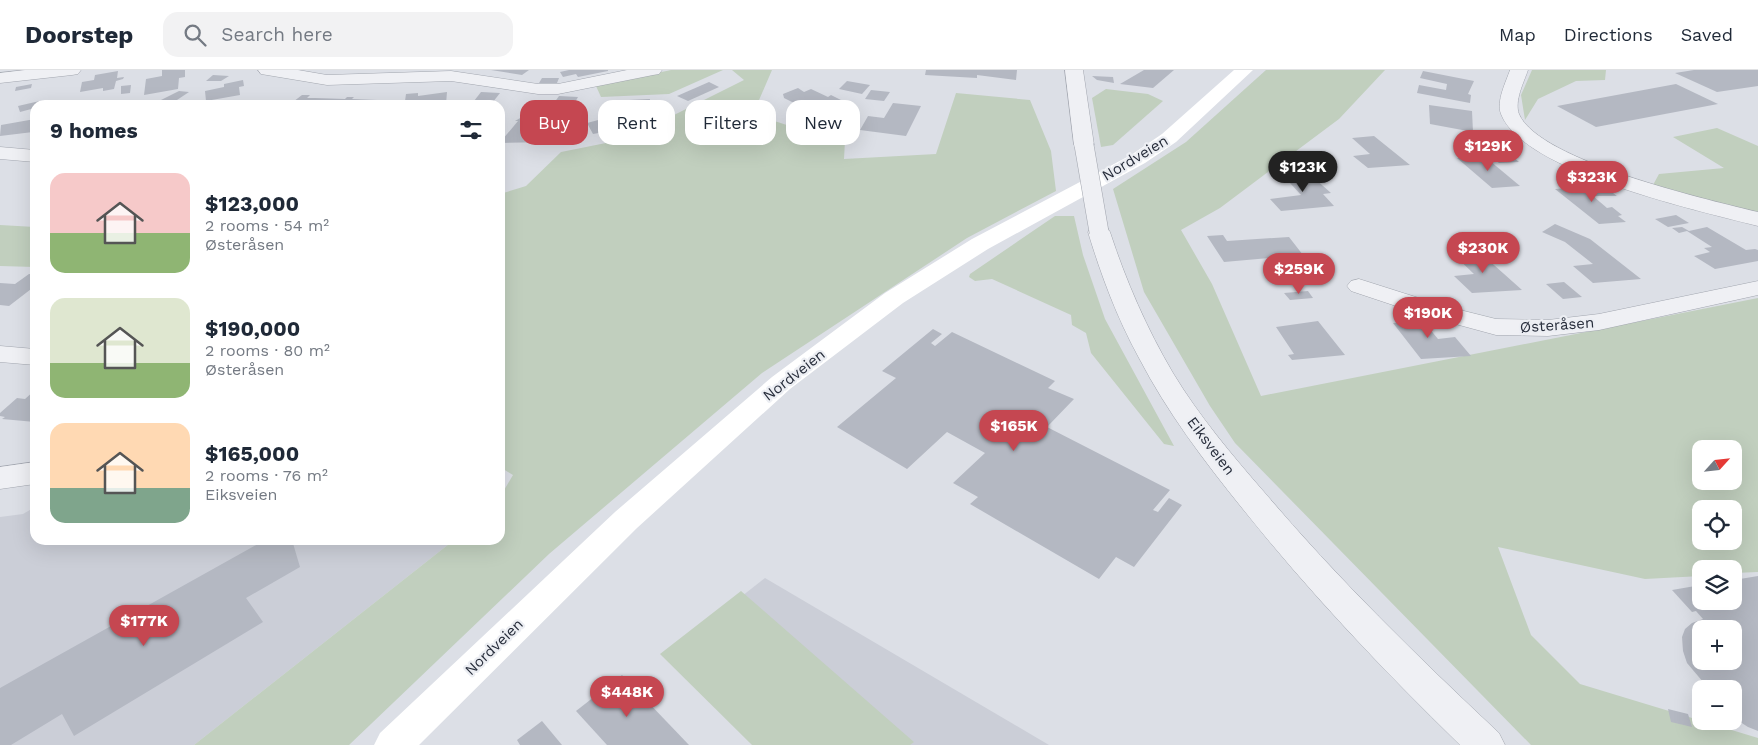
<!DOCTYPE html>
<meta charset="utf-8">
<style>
body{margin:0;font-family:"Work Sans",sans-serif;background:#f2f2f3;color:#1f2937;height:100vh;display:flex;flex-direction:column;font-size:19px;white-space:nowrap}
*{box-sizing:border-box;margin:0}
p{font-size:16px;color:#747a83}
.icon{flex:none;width:28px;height:28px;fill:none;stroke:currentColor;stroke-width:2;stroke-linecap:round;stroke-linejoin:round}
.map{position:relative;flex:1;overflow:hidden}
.side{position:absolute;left:30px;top:30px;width:475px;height:445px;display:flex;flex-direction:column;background:#fff;border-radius:15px;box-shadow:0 5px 20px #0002}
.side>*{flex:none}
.guide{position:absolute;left:520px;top:30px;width:475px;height:45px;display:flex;gap:10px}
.needle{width:32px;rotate:63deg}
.controls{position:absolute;left:1692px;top:370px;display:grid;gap:10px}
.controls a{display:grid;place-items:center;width:50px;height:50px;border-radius:10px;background:#fff;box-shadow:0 5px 20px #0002;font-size:25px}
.price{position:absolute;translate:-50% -42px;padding:0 11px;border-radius:18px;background:#c54751;color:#fff;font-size:16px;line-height:32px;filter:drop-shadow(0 1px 2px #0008)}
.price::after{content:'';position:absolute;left:50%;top:30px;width:15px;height:11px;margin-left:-8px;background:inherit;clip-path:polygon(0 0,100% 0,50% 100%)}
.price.selected{background:#222;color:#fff}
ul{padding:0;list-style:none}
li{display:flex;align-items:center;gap:15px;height:125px;padding:0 20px}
li span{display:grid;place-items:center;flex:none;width:140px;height:100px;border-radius:15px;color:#555}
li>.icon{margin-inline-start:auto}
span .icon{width:60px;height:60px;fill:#fffc;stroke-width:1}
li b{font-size:21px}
h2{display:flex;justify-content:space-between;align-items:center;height:60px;padding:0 20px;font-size:21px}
.tag{padding:0 18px;border-radius:15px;background:#fff;box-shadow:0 5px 20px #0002;font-size:18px;line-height:45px}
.tag.selected{background:#c54751;color:#fff}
header{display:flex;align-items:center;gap:30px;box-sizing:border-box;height:70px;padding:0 25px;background:#fff;border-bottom:1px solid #e0e1e3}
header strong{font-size:24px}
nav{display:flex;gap:28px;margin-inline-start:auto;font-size:18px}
.search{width:350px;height:45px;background:#f2f2f3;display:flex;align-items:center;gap:12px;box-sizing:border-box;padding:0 18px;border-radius:15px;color:#747a83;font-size:19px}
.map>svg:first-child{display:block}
.built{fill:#cbced7}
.green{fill:#c1cfbe;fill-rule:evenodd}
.building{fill:#b4b8c2;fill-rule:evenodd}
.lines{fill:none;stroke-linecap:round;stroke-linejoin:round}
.minor-casing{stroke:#a2a6af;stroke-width:1}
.tertiary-casing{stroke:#a2a6af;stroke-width:1}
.minor{fill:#eff0f4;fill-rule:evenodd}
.tertiary{fill:#eff0f4;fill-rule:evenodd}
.secondary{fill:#fff;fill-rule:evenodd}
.tertiary-bridge-casing{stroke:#a2a6af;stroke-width:20;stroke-linecap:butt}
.tertiary-bridge{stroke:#eff0f4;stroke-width:19}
.labels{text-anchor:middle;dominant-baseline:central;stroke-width:4.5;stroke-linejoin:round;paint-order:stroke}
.street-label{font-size:15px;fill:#272d3b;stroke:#eceef3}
</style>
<header>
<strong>Doorstep</strong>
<div class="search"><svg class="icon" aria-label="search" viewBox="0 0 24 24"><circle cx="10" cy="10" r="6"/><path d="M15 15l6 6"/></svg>Search here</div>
<nav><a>Map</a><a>Directions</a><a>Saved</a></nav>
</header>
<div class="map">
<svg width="1758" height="675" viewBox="0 0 1758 675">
<rect width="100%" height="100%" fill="#dcdfe6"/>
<g class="built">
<path d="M35,437V470H454L194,675H0V447L23,444Z"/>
<path d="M765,508L1049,675H756L667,585Z"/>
</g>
<g class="green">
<path d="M671,0H723L669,24L601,27L596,16Z"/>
<path d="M732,0H772L753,44L793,57L830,45L846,52L844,89L936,84L956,23L1030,30L1051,81L1056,121L967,168L762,303L549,484L349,675H194L454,470H500V427L513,405L500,397V124L526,116L561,82L626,69L744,10Z"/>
<path d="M1266,0H1385L1339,49L1220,138L1181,160L1212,214L1261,326L1758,228V502L1734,503V499H1701V506L1645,509L1498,477L1531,565L1580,614L1758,668V675H1531L1235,373L1210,336L1144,222L1113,119L1186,72ZM1701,379H1734V411H1701ZM1701,439H1734V471H1701Z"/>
<path d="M1532,0H1606L1605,10L1576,11L1538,29L1525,50L1521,25Z"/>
<path d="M1106,19L1148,24L1163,31L1113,75L1101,77L1092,28Z"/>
<path d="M1717,58L1758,76V144L1653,115L1659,104L1724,98L1673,67Z"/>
<path d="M1055,146H1074L1083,185L1105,249L1174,376L1164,374L1091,283L1086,263L1072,255L1071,245L992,209L975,211L969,207L970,204Z"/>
<path d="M0,155L35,157V197L0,196Z"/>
<path d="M741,521L914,672L910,675H752L660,584Z"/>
</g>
<g class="building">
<path d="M162,0H185V7L179,8L178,19L144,25L146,9L162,6Z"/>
<path d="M491,0H529L522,5Z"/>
<path d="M569,0H608V1L578,7L576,4L563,7L560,2Z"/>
<path d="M926,0H1017L1016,10L977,5V8L925,5Z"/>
<path d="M1144,0H1174L1153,18L1120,14Z"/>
<path d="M1694,0H1758V16L1717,22L1675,3Z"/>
<path d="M118,1L117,8L124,7L123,9L116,11L114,19L103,21V18L80,22L82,12L94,10L95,5Z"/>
<path d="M1423,1L1474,11L1468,24L1471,25L1470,33L1417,23L1419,15L1446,20L1447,14L1420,8Z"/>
<path d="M213,5L229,6L221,11H206Z"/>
<path d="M1092,6L1113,7L1114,13L1097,10Z"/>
<path d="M542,8H559L557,13H539Z"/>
<path d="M243,10L244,16L239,17L240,25L206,31L205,21L224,17V14Z"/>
<path d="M847,11L870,15L862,24L839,19Z"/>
<path d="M709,12L719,17L688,31L677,26Z"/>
<path d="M32,14L31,18L15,21L16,17Z"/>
<path d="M1676,14L1718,34L1596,57L1557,36Z"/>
<path d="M131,15L130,23L121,24V16Z"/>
<path d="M798,18L804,22L811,19L828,27L831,25L841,30L837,31L843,34L823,43L813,38L808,40L784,28L783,24Z"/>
<path d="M871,20L890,22L884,31L865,29Z"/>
<path d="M179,21L189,22L177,30H161Z"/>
<path d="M447,22L446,34L412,35V30L405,31L406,24L418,23V26Z"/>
<path d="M481,22L500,23L493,32L474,31Z"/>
<path d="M302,25H310L307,28H315L345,29L347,27H354L352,29L377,30L373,35H289Z"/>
<path d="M559,26L578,27L574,34L554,33Z"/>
<path d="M650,29L648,39H632L640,52L623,55L625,58L593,64L587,53L602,49V45L631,39H627L629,30Z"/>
<path d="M44,30L46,35H35V38L20,42L18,36Z"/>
<path d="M893,33L921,36L906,66L860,60L868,46L884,48Z"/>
<path d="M1429,35L1472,41L1473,62L1430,54Z"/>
<path d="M558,44L566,45L567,47L564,52H565L549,72L502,73L504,71L502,70L518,51H515L522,47L530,46L526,51L539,52L543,49H555Z"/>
<path d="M35,49L33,62L0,66L1,55Z"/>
<path d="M1374,66L1410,95L1368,98L1353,86L1370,84L1352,68Z"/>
<path d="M1505,80L1519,92L1499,93L1485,82Z"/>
<path d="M1484,86L1520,116L1492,118L1457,88Z"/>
<path d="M1305,100L1331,123L1323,124L1334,136L1281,141L1270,129L1301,125L1280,102Z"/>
<path d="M1587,112L1594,118L1605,117L1617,126H1593L1607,138L1612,137L1622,145L1618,146L1626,152L1599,154L1555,119L1581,117L1575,113Z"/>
<path d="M1676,145L1689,153L1668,157L1655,149Z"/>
<path d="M1555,154L1590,169L1641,209L1593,213L1573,196L1593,194L1565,172L1542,162Z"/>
<path d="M1682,157L1689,161L1707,157L1746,180L1755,179L1758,180V191L1715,199L1694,186L1710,182L1704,178L1712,177L1687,161L1679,163L1672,158Z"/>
<path d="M1223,165L1227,171L1289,167L1303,185L1224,192L1207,166Z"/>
<path d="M1476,179L1522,220L1472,223L1454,206L1474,204L1451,182Z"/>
<path d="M29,204H35V216L9,236L0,235V213L15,214Z"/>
<path d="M1564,212L1582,227L1563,229L1546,214Z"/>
<path d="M1308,221L1313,228L1290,230L1284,223Z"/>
<path d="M1415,240L1421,241L1430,252H1424L1438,269L1455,267L1471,286L1421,289L1393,253L1412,252L1403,241Z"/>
<path d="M1318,251L1345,285L1292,290L1288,285L1294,284L1276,257Z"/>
<path d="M933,259L942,264L931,273L935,276L952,262L1055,311L1048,318L1074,329L1047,357L1170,420L1153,440L1158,442L1169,428L1182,435L1134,497L1116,487L1099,509L970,434L978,427L953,413L985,383L947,362L907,399L837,357L896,308L882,301Z"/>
<path d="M35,320V352L2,349L5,347L0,346V343L17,328L25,329Z"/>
<path d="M265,470H292L300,497L246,528L263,552L74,666L62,644L11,675H0V618Z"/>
<path d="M1758,506V661L1748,657L1734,648V619H1709L1687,593L1683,581L1682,567L1685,559L1692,553L1703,549L1696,541L1692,542L1672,520L1701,515V531H1734V510ZM1701,559H1734V591H1701Z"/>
<path d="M622,605L689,675H607L576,641Z"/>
<path d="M1668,639L1688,644L1692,657L1671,652Z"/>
<path d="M542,651L562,675H520L517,670Z"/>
</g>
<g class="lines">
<g class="minor-casing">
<g id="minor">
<path d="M258,0H298L327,5L451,1L538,14H558L627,0H662L659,4L653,5L558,24H538L451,11L327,15L261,4Z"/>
<path d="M1510,0H1528C1524,12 1514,31 1519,44C1539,91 1709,130 1758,142V156C1700,141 1523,102 1501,44C1496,31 1506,12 1510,0Z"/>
<path d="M0,77L35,80V92L0,89Z"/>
<path d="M1359,209L1444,236L1496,249L1548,250L1599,244L1758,211V225L1599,260L1548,266L1496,265L1426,246L1351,221L1347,216L1351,211Z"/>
<path d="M0,276L35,279V295L0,292Z"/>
<path d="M35,392V414L0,419V397Z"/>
</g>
</g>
<g class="tertiary-casing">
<g id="tertiary">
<path d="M25,0H81L78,4L72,5L0,13V3Z"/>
<path d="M1065,0H1083L1094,75L1091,79L1084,81L1077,79L1074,75Z"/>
<path d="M1099,155L1107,157L1110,162C1126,211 1147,259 1173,303C1199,346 1232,385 1265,423C1337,508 1417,586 1499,663L1505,675H1460C1383,600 1309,522 1242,438C1204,391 1167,342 1139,288C1117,248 1101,205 1088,162L1091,157Z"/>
</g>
</g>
<use href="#minor" class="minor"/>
<use href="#tertiary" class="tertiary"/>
<path class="secondary" d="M1234,0H1253L1176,72L1145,93L988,179L903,233L790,319L637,458L419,675H374L380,663L615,442L772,307L885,223L972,169L1131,85L1162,64Z"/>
<g class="tertiary-bridge-casing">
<path id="tertiary-bridge" d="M1084,75L1099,162"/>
</g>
<use href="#tertiary-bridge" class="tertiary-bridge"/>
</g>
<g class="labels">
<g class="street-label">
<text transform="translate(1135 88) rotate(-31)">Nordveien</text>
<text transform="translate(1557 255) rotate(-4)">Østeråsen</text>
<text transform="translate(794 305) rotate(-38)">Nordveien</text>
<text transform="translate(1211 376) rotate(53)">Eiksveien</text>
<text transform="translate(494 577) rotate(-44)">Nordveien</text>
</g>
</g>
</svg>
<div class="controls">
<a><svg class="needle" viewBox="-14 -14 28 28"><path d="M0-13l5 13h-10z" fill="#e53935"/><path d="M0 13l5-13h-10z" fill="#747a83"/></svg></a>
<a><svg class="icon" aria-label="locate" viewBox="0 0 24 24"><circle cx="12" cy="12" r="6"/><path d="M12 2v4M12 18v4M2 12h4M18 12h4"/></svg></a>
<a><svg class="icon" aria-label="layers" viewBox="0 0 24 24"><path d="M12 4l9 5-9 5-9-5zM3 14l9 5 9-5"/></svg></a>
<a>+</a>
<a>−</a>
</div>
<b class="price" style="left:1488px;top:102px">$129K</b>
<b class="price selected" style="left:1303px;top:123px">$123K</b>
<b class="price" style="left:1592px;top:133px">$323K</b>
<b class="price" style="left:1483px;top:204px">$230K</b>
<b class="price" style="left:1299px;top:225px">$259K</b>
<b class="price" style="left:1428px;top:269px">$190K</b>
<b class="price" style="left:1014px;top:382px">$165K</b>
<b class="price" style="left:144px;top:577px">$177K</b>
<b class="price" style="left:627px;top:648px">$448K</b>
<div class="guide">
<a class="tag selected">Buy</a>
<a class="tag">Rent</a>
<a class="tag">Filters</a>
<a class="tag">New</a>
</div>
<section class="side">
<h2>9 homes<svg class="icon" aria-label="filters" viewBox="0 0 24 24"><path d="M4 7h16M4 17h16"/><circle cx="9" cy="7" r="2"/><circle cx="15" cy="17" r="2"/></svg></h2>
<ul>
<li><span style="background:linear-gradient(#f6c9c9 60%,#8fb573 0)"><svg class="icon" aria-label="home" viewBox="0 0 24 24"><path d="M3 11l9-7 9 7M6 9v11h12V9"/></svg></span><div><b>$123,000</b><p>2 rooms · 54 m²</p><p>Østeråsen</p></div></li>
<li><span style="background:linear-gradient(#dfe7d0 65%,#8fb573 0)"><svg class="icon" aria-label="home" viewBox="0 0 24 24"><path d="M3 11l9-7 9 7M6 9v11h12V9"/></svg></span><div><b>$190,000</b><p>2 rooms · 80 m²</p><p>Østeråsen</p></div></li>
<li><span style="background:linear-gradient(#ffd9b3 65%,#7fa58c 0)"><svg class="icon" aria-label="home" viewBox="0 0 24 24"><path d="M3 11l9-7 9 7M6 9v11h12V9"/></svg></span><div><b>$165,000</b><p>2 rooms · 76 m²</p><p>Eiksveien</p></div></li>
</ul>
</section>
</div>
